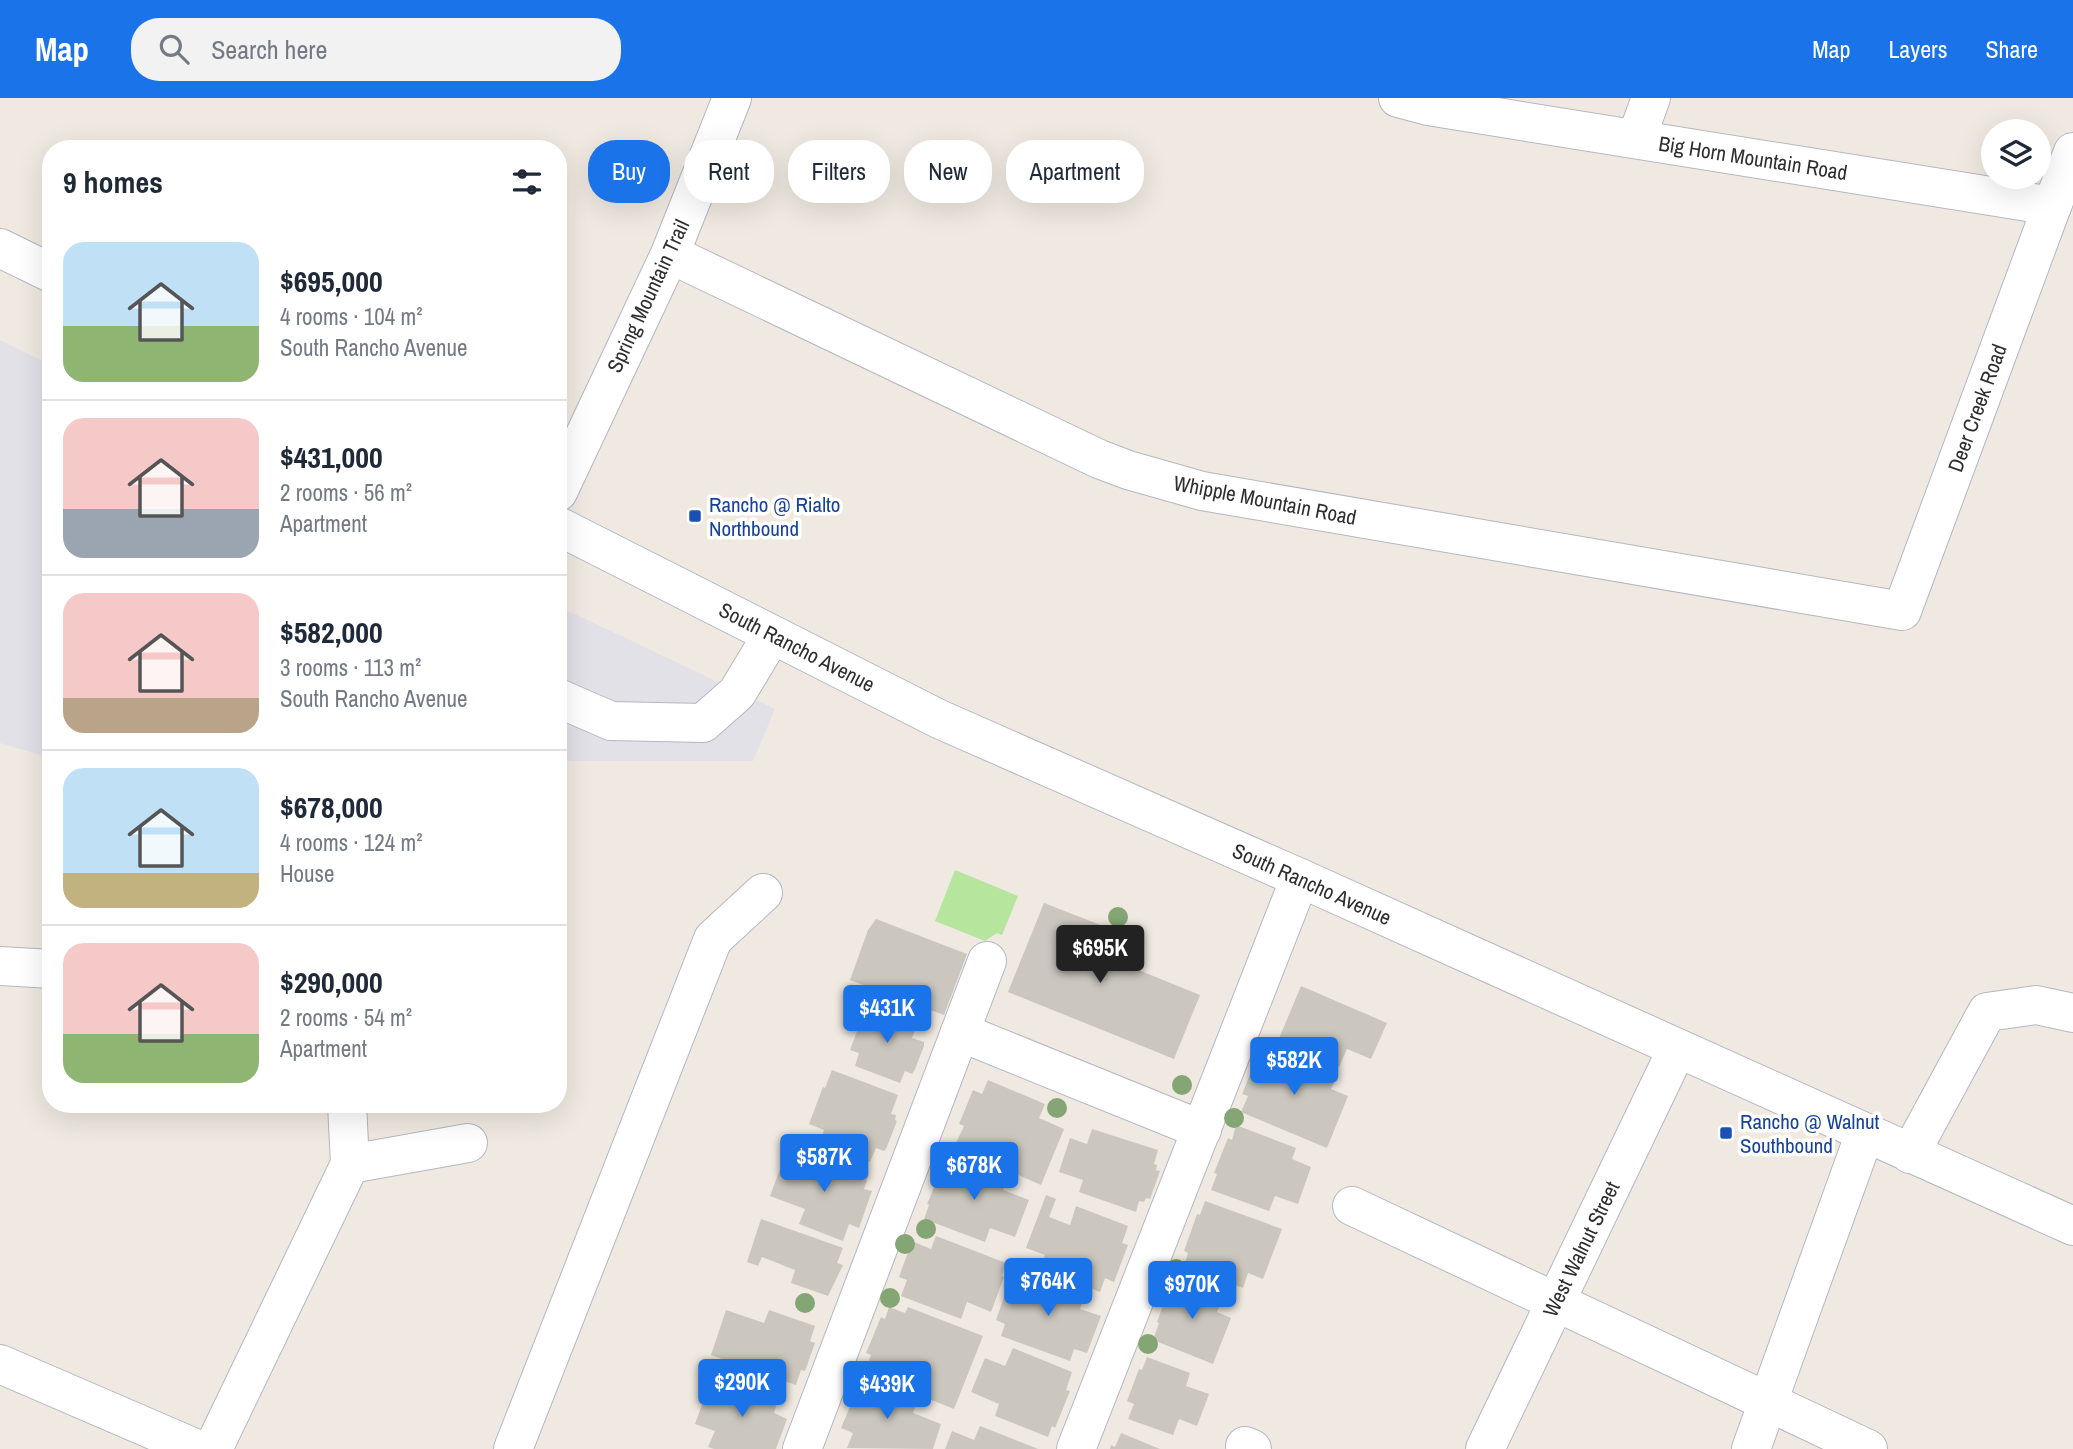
<!DOCTYPE html>
<meta charset="utf-8">
<style>
body{margin:0;font-family:"Archivo Narrow",sans-serif;background:#f2f2f3;color:#1f2937;height:100vh;display:flex;flex-direction:column;font-size:26px;white-space:nowrap}
*{box-sizing:border-box;margin:0}
p{font-size:23px;color:#747a83}
.icon{flex:none;width:38px;height:38px;fill:none;stroke:currentColor;stroke-width:2;stroke-linecap:round;stroke-linejoin:round}
.map{position:relative;flex:1;overflow:hidden}
.sheet{position:absolute;left:42px;top:42px;width:525px;height:973px;display:flex;flex-direction:column;background:#fff;border-radius:28px;box-shadow:0 7px 28px #0002}
.sheet>*{flex:none}
.guide{position:absolute;left:588px;top:42px;width:665px;height:63px;display:flex;gap:14px}
.buttons{position:absolute;left:1981px;top:21px;display:grid;gap:14px}
.buttons a{display:grid;place-items:center;width:70px;height:70px;border-radius:50%;background:#fff;box-shadow:0 7px 28px #0002;font-size:35px}
.price{position:absolute;translate:-50% -60px;padding:0 16px;border-radius:7px;background:#1a73e8;color:#fff;font-size:23px;line-height:46px;filter:drop-shadow(0 2px 4px #0008)}
.price::after{content:'';position:absolute;left:50%;top:42px;width:21px;height:16px;margin-left:-10px;background:inherit;clip-path:polygon(0 0,100% 0,50% 100%)}
.price.selected{background:#222;color:#fff}
ul{padding:0;list-style:none}
li{display:flex;align-items:center;gap:21px;height:175px;padding:0 21px}
li+li{border-top:2px solid #e0e1e3}
li span{display:grid;place-items:center;flex:none;width:196px;height:140px;border-radius:21px;color:#555}
li>.icon{margin-inline-start:auto}
span .icon{width:84px;height:84px;fill:#fffc;stroke-width:1}
li b{font-size:30px}
h2{display:flex;justify-content:space-between;align-items:center;height:84px;padding:0 21px;font-size:30px}
.pill{padding:0 24px;border-radius:28px;background:#fff;box-shadow:0 7px 28px #0002;font-size:24px;line-height:63px}
.pill.selected{background:#1a73e8;color:#fff}
header{display:flex;align-items:center;gap:42px;box-sizing:border-box;height:98px;padding:0 35px;background:#1a73e8;color:#fff}
header strong{font-size:33px}
nav{display:flex;gap:38px;margin-inline-start:auto;font-size:24px}
.search{width:490px;height:63px;background:#f2f2f3;display:flex;align-items:center;gap:18px;box-sizing:border-box;padding:0 24px;border-radius:28px;color:#747a83;font-size:26px}
.map>svg:first-child{display:block}
.industrial{fill:#e3e1e8}
.green{fill:#b6e59e}
.building{fill:#cbc7bf}
.lines{fill:none;stroke-linecap:round;stroke-linejoin:round}
.minor-casing{stroke:#b4b7c1;stroke-width:40}
.minor{stroke:#fff;stroke-width:38}
.tree{fill:#84a574}
.transit-dot{fill:#1a4fb4;stroke:#fff;stroke-width:2.5}
.labels{text-anchor:middle;dominant-baseline:central;stroke-width:7;stroke-linejoin:round;paint-order:stroke}
.street-label{font-size:21px;fill:#2e2e2e;stroke:#fff}
.transit-label{font-size:21px;fill:#164399;stroke:#fff;text-anchor:start}
</style>
<header>
<strong>Map</strong>
<div class="search"><svg class="icon" aria-label="search" viewBox="0 0 24 24"><circle cx="10" cy="10" r="6"/><path d="M15 15l6 6"/></svg>Search here</div>
<nav><a>Map</a><a>Layers</a><a>Share</a></nav>
</header>
<div class="map">
<svg width="2073" height="1351" viewBox="0 0 2073 1351">
<rect width="100%" height="100%" fill="#efe9e1"/>
<g class="industrial">
<path d="M0,242L51,267V660L0,645Z"/>
<path d="M558,508L775,611L753,663H558Z"/>
</g>
<path class="green" d="M955,772L1018,798L1002,837L997,835L985,843L935,823Z"/>
<g class="building">
<path d="M1044,805L1103,828L1092,853L1200,897L1174,961L1008,894Z"/>
<path d="M876,821L967,856L944,917L850,882L868,832Z"/>
<path d="M1301,888L1387,925L1371,961L1347,951L1339,969L1278,943Z"/>
<path d="M874,907L918,924L912,940L924,944V948L915,971L912,976L905,973L900,985L855,968L859,955L850,952L862,920L868,922Z"/>
<path d="M1266,949L1337,978L1331,991L1348,998L1327,1050L1241,1014L1248,998L1242,996L1257,960L1261,962Z"/>
<path d="M832,972L898,997L891,1016L896,1017L895,1022L897,1023L886,1051L884,1053L876,1050L870,1064L820,1045L824,1032L809,1026L823,989L825,990Z"/>
<path d="M988,982L1045,1006L1039,1020L1064,1031L1041,1087L954,1049L964,1028L959,1026L973,992L982,996Z"/>
<path d="M1236,1027L1296,1050L1292,1061L1311,1069L1298,1106L1275,1098L1269,1113L1211,1092L1217,1076L1214,1075L1228,1040L1232,1042Z"/>
<path d="M1092,1031L1158,1052L1154,1066L1157,1067L1156,1072L1160,1073L1150,1101L1146,1100L1144,1104L1139,1103L1136,1114L1079,1094L1083,1082L1059,1074L1070,1040L1087,1046Z"/>
<path d="M809,1054L869,1076L864,1091L872,1093L859,1130L849,1126L843,1143L799,1126L805,1111L770,1098L784,1061L804,1068Z"/>
<path d="M947,1059L1007,1082L1003,1092L1029,1102L1015,1139L990,1130L985,1144L924,1121L929,1107L927,1106Z"/>
<path d="M1046,1097L1056,1101L1049,1119L1070,1127L1076,1108L1128,1128L1122,1145L1128,1147L1114,1184L1105,1180L1100,1194L1040,1170L1045,1157L1026,1150Z"/>
<path d="M1205,1103L1282,1131L1263,1181L1248,1175L1243,1190L1184,1168L1188,1155L1184,1153L1197,1116L1200,1117Z"/>
<path d="M761,1121L843,1150L837,1165L843,1167L828,1198L791,1185L795,1172L762,1159L758,1168L747,1164Z"/>
<path d="M936,1138L1006,1165L1002,1178L1004,1179L991,1214L967,1204L961,1221L901,1198L907,1182L899,1179L912,1143L931,1151Z"/>
<path d="M1040,1177L1086,1193L1080,1211L1101,1218L1087,1255L1074,1251L1070,1263L1001,1238L1005,1226L996,1222L1009,1185L1033,1194Z"/>
<path d="M1177,1180L1224,1198L1217,1214L1231,1220L1213,1266L1153,1242L1159,1225L1157,1224L1168,1194L1171,1195Z"/>
<path d="M889,1209L905,1215L908,1209L983,1238L954,1311L864,1275L871,1257L866,1255L881,1219L885,1221Z"/>
<path d="M726,1212L764,1225L769,1212L815,1228L810,1243L815,1245L805,1273L801,1272L796,1287L711,1257Z"/>
<path d="M1013,1250L1072,1274L1066,1292L1070,1293L1055,1330L1052,1328L1048,1339L995,1318L999,1306L971,1294L985,1260L1005,1268Z"/>
<path d="M1147,1259L1190,1275L1186,1288L1209,1296L1197,1328L1179,1321L1173,1337L1128,1321L1134,1306L1127,1303L1139,1271L1142,1272Z"/>
<path d="M862,1280L918,1302L913,1315L941,1326L933,1351L847,1350L853,1335L841,1330Z"/>
<path d="M737,1283L779,1299L774,1315L787,1321L776,1351H714L708,1349L715,1333L695,1326L708,1291L731,1299Z"/>
<path d="M980,1328L1038,1351H945L952,1333L974,1342Z"/>
<path d="M1121,1335L1160,1351H1110L1111,1347L1115,1349Z"/>
</g>
<g class="lines">
<g class="minor-casing">
<g id="minor">
<path d="M1398,0L1428,8L2052,108L2073,54"/>
<path d="M1636,41L1651,0"/>
<path d="M0,150L51,175"/>
<path d="M670,156L1099,361L1128,372L1202,393L1902,513L2052,108"/>
<path d="M558,394L670,156L732,0"/>
<path d="M558,428L939,621L1300,780L2073,1128"/>
<path d="M558,600L611,623L703,625L737,595L772,537"/>
<path d="M0,868L51,871"/>
<path d="M960,934L1202,1032"/>
<path d="M1910,1056L1987,914L2036,907L2073,915"/>
<path d="M350,1066L468,1045"/>
<path d="M1352,1108L1868,1351"/>
<path d="M0,1266L197,1351"/>
<path d="M1245,1348L1252,1351"/>
<path d="M213,1351L350,1066L347,1006"/>
<path d="M513,1351L713,841L763,795"/>
<path d="M802,1351L987,863"/>
<path d="M1076,1351L1300,780"/>
<path d="M1485,1351L1677,951"/>
<path d="M1751,1351L1865,1035"/>
</g>
</g>
<use href="#minor" class="minor"/>
</g>
<g class="tree">
<circle cx="1118" cy="819" r="10"/>
<circle cx="1182" cy="987" r="10"/>
<circle cx="1057" cy="1010" r="10"/>
<circle cx="1234" cy="1020" r="10"/>
<circle cx="926" cy="1131" r="10"/>
<circle cx="905" cy="1146" r="10"/>
<circle cx="1176" cy="1171" r="10"/>
<circle cx="890" cy="1200" r="10"/>
<circle cx="805" cy="1205" r="10"/>
<circle cx="1148" cy="1246" r="10"/>
</g>
<g class="transit-dot">
<rect x="688" y="411" width="14" height="14" rx="3.5"/>
<rect x="1719" y="1028" width="14" height="14" rx="3.5"/>
</g>
<g class="labels">
<g class="street-label">
<text transform="translate(1753 60) rotate(9)">Big Horn Mountain Road</text>
<text transform="translate(648 198) rotate(-65)">Spring Mountain Trail</text>
<text transform="translate(1977 310) rotate(-70)">Deer Creek Road</text>
<text transform="translate(1265 402) rotate(11)">Whipple Mountain Road</text>
<text transform="translate(797 549) rotate(27)">South Rancho Avenue</text>
<text transform="translate(1312 786) rotate(24)">South Rancho Avenue</text>
<text transform="translate(1581 1151) rotate(-64)">West Walnut Street</text>
</g>
<g class="transit-label">
<text x="709" y="406">Rancho @ Rialto<tspan x="709" dy="24">Northbound</tspan></text>
<text x="1740" y="1023">Rancho @ Walnut<tspan x="1740" dy="24">Southbound</tspan></text>
</g>
</g>
</svg>
<div class="buttons">
<a><svg class="icon" aria-label="layers" viewBox="0 0 24 24"><path d="M12 4l9 5-9 5-9-5zM3 14l9 5 9-5"/></svg></a>
</div>
<b class="price selected" style="left:1100px;top:887px">$695K</b>
<b class="price" style="left:887px;top:947px">$431K</b>
<b class="price" style="left:1294px;top:999px">$582K</b>
<b class="price" style="left:824px;top:1096px">$587K</b>
<b class="price" style="left:974px;top:1104px">$678K</b>
<b class="price" style="left:1048px;top:1220px">$764K</b>
<b class="price" style="left:1192px;top:1223px">$970K</b>
<b class="price" style="left:742px;top:1321px">$290K</b>
<b class="price" style="left:887px;top:1323px">$439K</b>
<div class="guide">
<a class="pill selected">Buy</a>
<a class="pill">Rent</a>
<a class="pill">Filters</a>
<a class="pill">New</a>
<a class="pill">Apartment</a>
</div>
<section class="sheet">
<h2>9 homes<svg class="icon" aria-label="filters" viewBox="0 0 24 24"><path d="M4 7h16M4 17h16"/><circle cx="9" cy="7" r="2"/><circle cx="15" cy="17" r="2"/></svg></h2>
<ul>
<li><span style="background:linear-gradient(#bfe0f5 60%,#8fb573 0)"><svg class="icon" aria-label="home" viewBox="0 0 24 24"><path d="M3 11l9-7 9 7M6 9v11h12V9"/></svg></span><div><b>$695,000</b><p>4 rooms · 104 m²</p><p>South Rancho Avenue</p></div></li>
<li><span style="background:linear-gradient(#f6c9c9 65%,#9aa5b1 0)"><svg class="icon" aria-label="home" viewBox="0 0 24 24"><path d="M3 11l9-7 9 7M6 9v11h12V9"/></svg></span><div><b>$431,000</b><p>2 rooms · 56 m²</p><p>Apartment</p></div></li>
<li><span style="background:linear-gradient(#f6c9c9 75%,#b9a48a 0)"><svg class="icon" aria-label="home" viewBox="0 0 24 24"><path d="M3 11l9-7 9 7M6 9v11h12V9"/></svg></span><div><b>$582,000</b><p>3 rooms · 113 m²</p><p>South Rancho Avenue</p></div></li>
<li><span style="background:linear-gradient(#bfe0f5 75%,#c2b280 0)"><svg class="icon" aria-label="home" viewBox="0 0 24 24"><path d="M3 11l9-7 9 7M6 9v11h12V9"/></svg></span><div><b>$678,000</b><p>4 rooms · 124 m²</p><p>House</p></div></li>
<li><span style="background:linear-gradient(#f6c9c9 65%,#8fb573 0)"><svg class="icon" aria-label="home" viewBox="0 0 24 24"><path d="M3 11l9-7 9 7M6 9v11h12V9"/></svg></span><div><b>$290,000</b><p>2 rooms · 54 m²</p><p>Apartment</p></div></li>
</ul>
</section>
</div>
